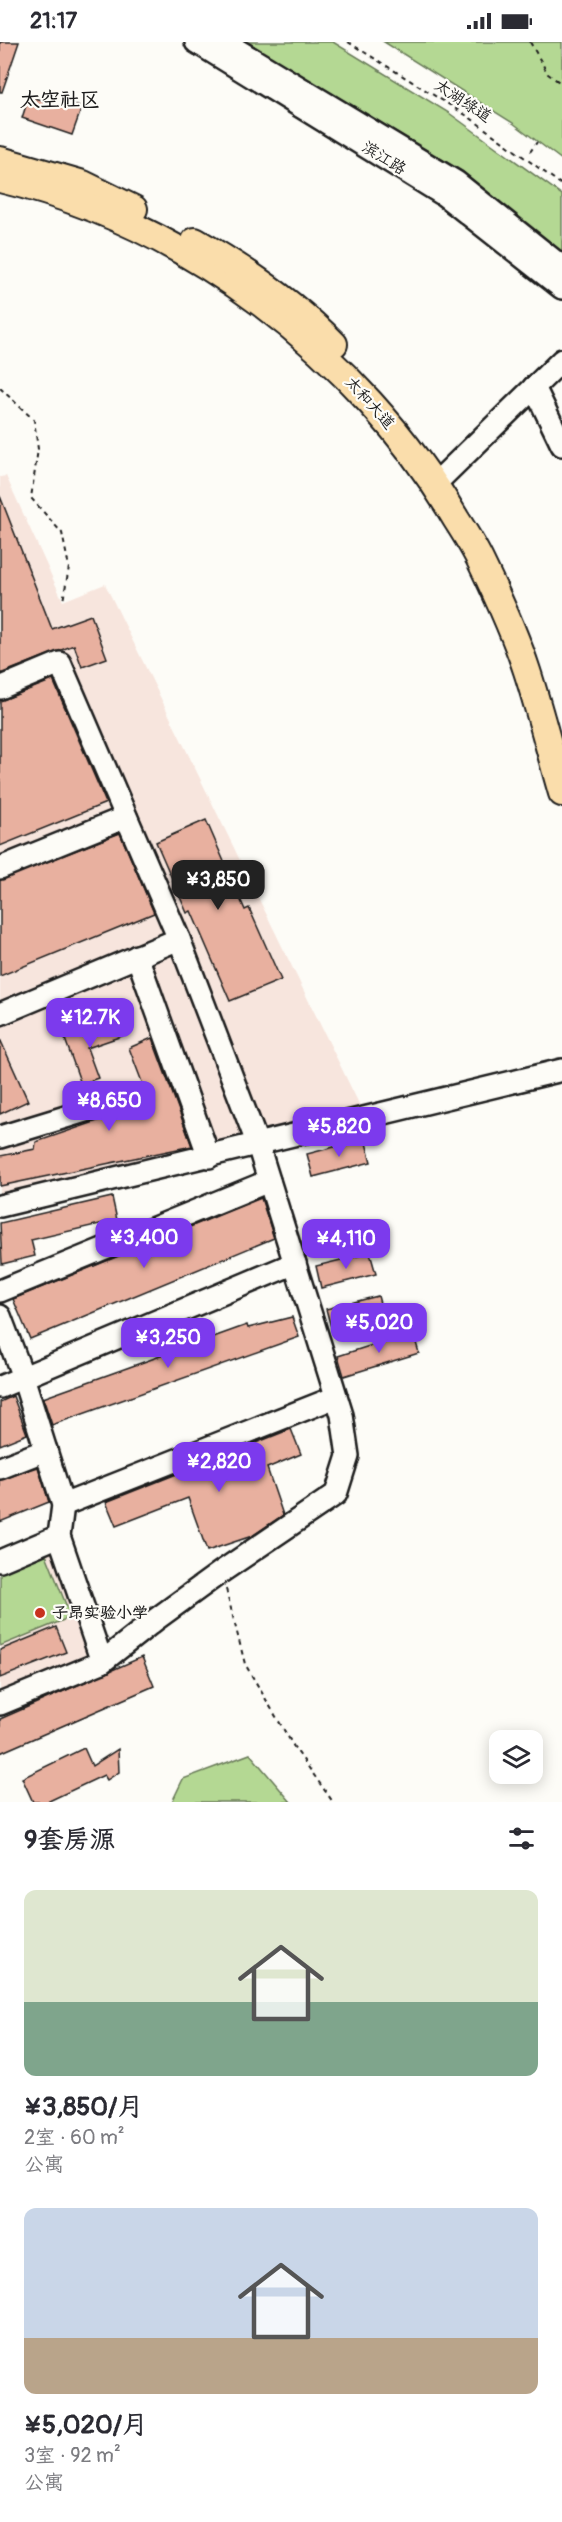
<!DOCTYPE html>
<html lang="zh">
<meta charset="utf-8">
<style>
body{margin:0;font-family:Pangolin,"LXGW WenKai TC",sans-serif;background:#f7f7f7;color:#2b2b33;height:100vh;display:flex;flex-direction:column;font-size:22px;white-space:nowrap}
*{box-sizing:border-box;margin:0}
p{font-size:20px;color:#7c7c81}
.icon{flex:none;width:33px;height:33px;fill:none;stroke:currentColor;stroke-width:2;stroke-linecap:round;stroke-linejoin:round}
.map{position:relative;height:1760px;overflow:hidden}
.sheet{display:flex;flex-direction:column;background:#fff;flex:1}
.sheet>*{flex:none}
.tools{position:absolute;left:489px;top:1688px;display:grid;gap:12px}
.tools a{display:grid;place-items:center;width:54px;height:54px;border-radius:12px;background:#fff;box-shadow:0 3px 15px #0003;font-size:30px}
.price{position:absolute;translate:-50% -51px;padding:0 14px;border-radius:12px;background:#7c3aed;color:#fff;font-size:20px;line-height:39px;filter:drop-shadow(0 2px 3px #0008)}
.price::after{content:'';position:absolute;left:50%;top:36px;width:18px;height:14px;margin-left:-9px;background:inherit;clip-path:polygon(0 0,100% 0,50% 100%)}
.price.active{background:#222;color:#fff}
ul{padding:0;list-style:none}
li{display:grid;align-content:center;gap:12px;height:318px;padding:0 24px}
li span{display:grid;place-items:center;height:186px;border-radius:12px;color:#555}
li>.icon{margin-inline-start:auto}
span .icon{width:108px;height:108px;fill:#fffc;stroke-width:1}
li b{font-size:26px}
h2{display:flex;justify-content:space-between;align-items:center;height:72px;padding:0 24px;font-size:26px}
.status{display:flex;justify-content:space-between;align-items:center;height:42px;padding:0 30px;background:#fff;direction:ltr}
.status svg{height:16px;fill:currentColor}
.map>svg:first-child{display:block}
.built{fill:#f7e5dd}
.green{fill:#b4d893;stroke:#687a58;stroke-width:1.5}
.building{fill:#e8b09f;stroke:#1c1c1c;stroke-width:1.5}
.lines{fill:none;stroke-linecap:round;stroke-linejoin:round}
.minor-casing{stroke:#1c1c1c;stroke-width:26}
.major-casing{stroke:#1c1c1c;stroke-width:30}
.path{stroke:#1c1c1c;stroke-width:2;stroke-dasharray:4.5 4.5;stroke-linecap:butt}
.minor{stroke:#fdfcf7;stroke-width:21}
.major{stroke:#faddab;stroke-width:26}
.poi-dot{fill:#c8321e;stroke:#fdfcf7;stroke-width:2}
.labels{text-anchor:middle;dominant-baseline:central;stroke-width:4.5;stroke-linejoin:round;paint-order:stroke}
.street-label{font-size:16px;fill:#1c1c1c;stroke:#fdfcf7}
.poi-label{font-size:16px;font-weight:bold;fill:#1c1c1c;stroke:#fdfcf7;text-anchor:start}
.quarter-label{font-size:20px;font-weight:bold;fill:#1c1c1c;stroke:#fdfcf7}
</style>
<div class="status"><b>21:17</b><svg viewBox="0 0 49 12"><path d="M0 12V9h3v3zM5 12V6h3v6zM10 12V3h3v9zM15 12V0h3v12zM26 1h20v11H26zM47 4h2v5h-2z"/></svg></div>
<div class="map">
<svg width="562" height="1760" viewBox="0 0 562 1760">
<rect width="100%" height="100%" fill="#fdfcf7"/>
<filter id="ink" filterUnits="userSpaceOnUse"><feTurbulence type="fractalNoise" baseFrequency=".0167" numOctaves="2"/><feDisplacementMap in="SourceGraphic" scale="12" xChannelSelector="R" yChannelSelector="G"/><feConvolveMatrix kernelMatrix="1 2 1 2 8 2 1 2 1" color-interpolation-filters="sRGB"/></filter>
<g filter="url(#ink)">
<g class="built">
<path d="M6,434L63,559L105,542L363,1070L0,1158V435Z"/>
<path d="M57,1501L95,1618L0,1658V1524Z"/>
</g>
<g class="green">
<path d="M246,0H333L449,71L562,153V209L462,129Z"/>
<path d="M384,0H562V118L513,81Z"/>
<path d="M45,1510L71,1575L0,1604V1529Z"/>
<path d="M250,1712L291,1760H172L183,1737Z"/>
</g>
<g class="building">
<path d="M0,0H19L2,50H0Z"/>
<path d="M29,54L66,66L70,61L82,65L72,93L22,76Z"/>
<path d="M0,454L52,587L91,573L107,616L82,625L74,603L0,632Z"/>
<path d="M53,638L106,761L0,804V659Z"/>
<path d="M206,778L245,868L249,866L281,938L230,959L191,869L187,871L156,800Z"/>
<path d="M120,791L154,871L0,934V838Z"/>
<path d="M116,979L122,994L87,1006L98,1036L81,1042L65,997Z"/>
<path d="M152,996L192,1104L0,1144V1114L35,1107L36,1100L150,1061L129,1006Z"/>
<path d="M0,997L28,1059L0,1072Z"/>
<path d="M365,1097L371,1120L313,1135L307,1112Z"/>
<path d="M112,1155L117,1178L31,1198L35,1214L2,1222L0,1181Z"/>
<path d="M261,1156L274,1196L30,1297L13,1257Z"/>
<path d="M370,1211L376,1232L321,1246L316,1224Z"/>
<path d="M378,1254L384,1276L332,1289L326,1267Z"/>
<path d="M292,1275L299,1295L52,1383L43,1356L247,1283L248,1286Z"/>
<path d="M413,1290L419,1311L344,1334L338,1314Z"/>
<path d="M13,1354L27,1392L0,1403V1360Z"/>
<path d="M291,1387L301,1412L267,1426L283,1473L252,1494L207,1509L188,1456L116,1484L106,1460Z"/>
<path d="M38,1425L49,1460L0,1480V1438Z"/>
<path d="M56,1585L66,1610L0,1636V1608Z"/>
<path d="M142,1615L154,1644L0,1711V1677Z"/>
<path d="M84,1706L92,1724L118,1707L119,1730L107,1738L104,1733L47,1760H33L22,1736Z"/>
</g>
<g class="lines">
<g class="minor-casing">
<g id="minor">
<path d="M196,0L444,153L562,246"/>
<path d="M224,0L456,140L562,225"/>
<path d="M534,345L562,403"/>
<path d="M435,442L562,318"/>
<path d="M0,646L60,621L179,897L258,1103L342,1373L348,1414L336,1452L221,1530L155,1578L102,1620"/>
<path d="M0,826L126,775"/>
<path d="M137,914L209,1115"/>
<path d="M0,972L179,897"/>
<path d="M0,1095L131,1055"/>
<path d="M0,1164L562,1028"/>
<path d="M0,1249L269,1139"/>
<path d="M0,1274L23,1335L63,1463L59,1494L102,1620L0,1662"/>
<path d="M0,1345L295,1221"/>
<path d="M0,1426L46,1408"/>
<path d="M63,1463L336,1355"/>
<path d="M0,1519L59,1494"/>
</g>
</g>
<g class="major-casing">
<g id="major">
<path d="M0,118L83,142L134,167"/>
<path d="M0,137C187,181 360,313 456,477C465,491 474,505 481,520C497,553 516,595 527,629C540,669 550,710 562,751"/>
<path d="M195,199C246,228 293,260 334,302"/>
</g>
</g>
<g class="path">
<path d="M348,0L469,75L562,143"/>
<path d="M530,0L548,32L562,42"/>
<path d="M530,110L537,100"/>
<path d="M0,346L34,378L38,407L31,456L62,491L69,525L63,559"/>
<path d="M226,1547L245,1622L294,1705L333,1760"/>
</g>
<use href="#minor" class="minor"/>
<use href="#major" class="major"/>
</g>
</g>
<circle class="poi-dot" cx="40" cy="1571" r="6"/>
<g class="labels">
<g class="street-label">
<text transform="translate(463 59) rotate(33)">太湖绿道</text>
<text transform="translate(384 116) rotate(32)">滨江路</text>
<text transform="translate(370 361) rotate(48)">太和大道</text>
</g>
<g class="poi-label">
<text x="52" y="1571">子昂实验小学</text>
</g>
<g class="quarter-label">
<text x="60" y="57">太空社区</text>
</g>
</g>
</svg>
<div class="tools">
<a><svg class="icon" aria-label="layers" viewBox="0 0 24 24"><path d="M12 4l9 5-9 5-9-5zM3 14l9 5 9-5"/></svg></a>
</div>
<b class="price active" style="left:218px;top:869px">¥3,850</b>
<b class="price" style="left:90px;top:1007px">¥12.7K</b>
<b class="price" style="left:109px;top:1090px">¥8,650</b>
<b class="price" style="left:339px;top:1116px">¥5,820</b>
<b class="price" style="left:144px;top:1227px">¥3,400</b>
<b class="price" style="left:346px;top:1228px">¥4,110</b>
<b class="price" style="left:379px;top:1312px">¥5,020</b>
<b class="price" style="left:168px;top:1327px">¥3,250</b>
<b class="price" style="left:219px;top:1451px">¥2,820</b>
</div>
<section class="sheet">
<h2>9套房源<svg class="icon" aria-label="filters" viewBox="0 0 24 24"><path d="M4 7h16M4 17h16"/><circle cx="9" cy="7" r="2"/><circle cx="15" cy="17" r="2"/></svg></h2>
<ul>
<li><span style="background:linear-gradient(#dfe7d0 60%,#7fa58c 0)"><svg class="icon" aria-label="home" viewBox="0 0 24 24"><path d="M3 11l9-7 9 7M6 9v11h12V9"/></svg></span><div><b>¥3,850/月</b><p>2室 · 60 m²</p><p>公寓</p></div></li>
<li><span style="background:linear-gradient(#c9d6e8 70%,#b9a48a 0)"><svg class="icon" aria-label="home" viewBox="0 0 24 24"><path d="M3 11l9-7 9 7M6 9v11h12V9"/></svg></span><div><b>¥5,020/月</b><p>3室 · 92 m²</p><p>公寓</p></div></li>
</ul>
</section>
